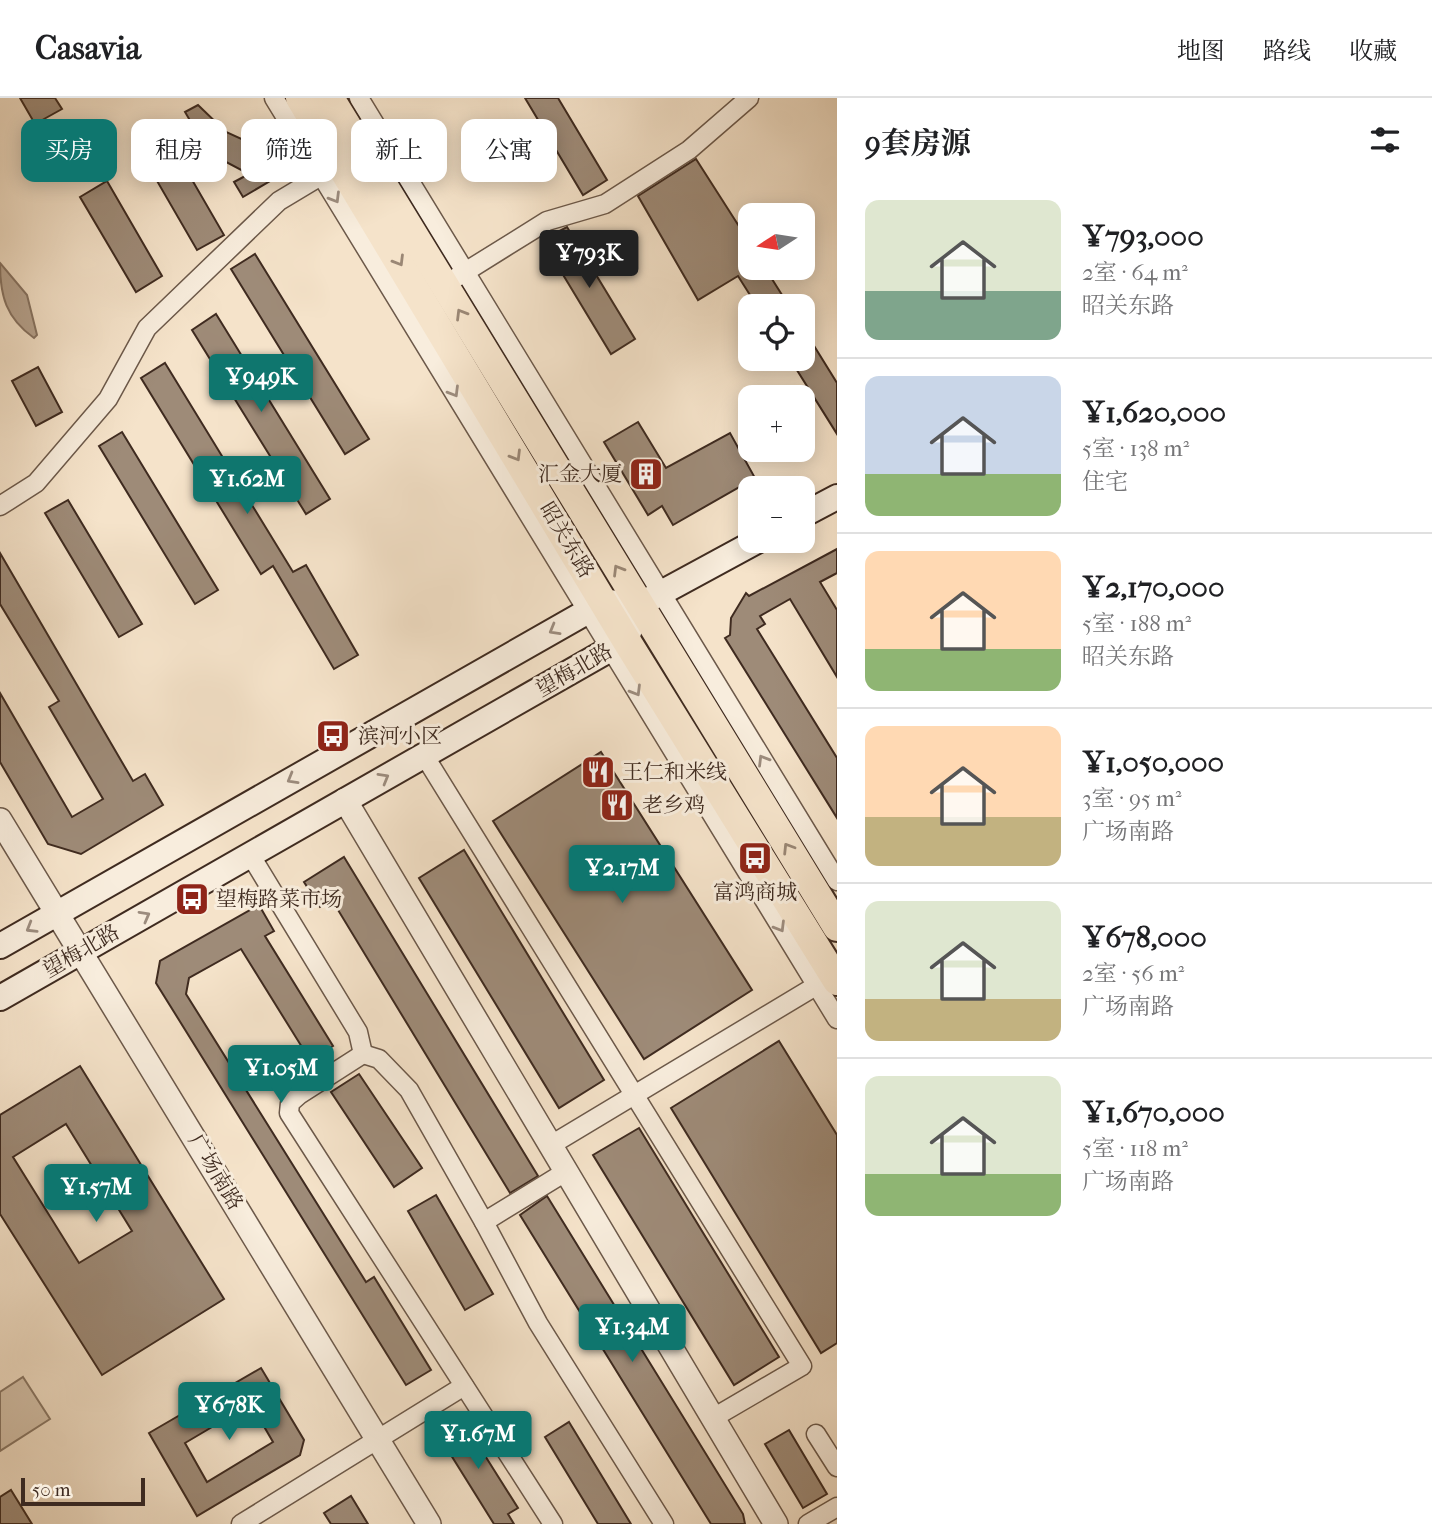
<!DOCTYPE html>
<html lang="zh">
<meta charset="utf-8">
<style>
body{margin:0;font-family:"IM FELL French Canon","Noto Serif SC",serif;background:#f2f2f2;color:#202124;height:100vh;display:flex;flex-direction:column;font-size:26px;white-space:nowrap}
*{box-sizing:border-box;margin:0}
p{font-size:23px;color:#757577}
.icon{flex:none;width:38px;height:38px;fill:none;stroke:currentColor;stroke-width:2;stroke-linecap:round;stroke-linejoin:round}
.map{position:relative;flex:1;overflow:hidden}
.details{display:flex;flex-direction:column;background:#fff;width:595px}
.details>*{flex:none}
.guide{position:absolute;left:21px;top:21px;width:665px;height:63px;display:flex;gap:14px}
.needle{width:46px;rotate:258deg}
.controls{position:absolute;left:738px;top:105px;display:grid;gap:14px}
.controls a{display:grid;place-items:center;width:77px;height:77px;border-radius:14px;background:#fff;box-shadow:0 4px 18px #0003;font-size:35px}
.scale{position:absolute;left:21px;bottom:18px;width:124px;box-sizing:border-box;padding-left:7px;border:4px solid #3f2b20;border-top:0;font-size:19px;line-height:24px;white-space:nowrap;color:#3f2b20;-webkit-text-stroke:5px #f8eddd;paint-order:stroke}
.price{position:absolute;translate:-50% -60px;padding:0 16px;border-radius:7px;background:#0f766e;color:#fff;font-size:23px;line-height:46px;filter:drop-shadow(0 2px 4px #0008)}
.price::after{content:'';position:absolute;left:50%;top:42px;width:21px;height:16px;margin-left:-10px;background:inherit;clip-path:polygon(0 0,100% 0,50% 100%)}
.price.current{background:#222;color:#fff}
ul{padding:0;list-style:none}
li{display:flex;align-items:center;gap:21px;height:175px;padding:0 28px}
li+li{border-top:2px solid #e0e0e0}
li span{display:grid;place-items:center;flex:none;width:196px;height:140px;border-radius:14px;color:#555}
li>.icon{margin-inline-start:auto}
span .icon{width:84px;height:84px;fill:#fffc;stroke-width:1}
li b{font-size:30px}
h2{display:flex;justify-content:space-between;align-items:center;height:84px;padding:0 28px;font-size:30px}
.pill{padding:0 24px;border-radius:14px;background:#fff;box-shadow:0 4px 18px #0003;font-size:24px;line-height:63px}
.pill.current{background:#0f766e;color:#fff}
header{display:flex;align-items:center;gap:42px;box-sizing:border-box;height:98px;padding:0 35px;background:#fff;border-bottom:2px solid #e0e0e0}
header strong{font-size:33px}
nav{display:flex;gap:38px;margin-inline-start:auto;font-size:24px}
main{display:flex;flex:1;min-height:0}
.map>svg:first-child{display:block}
.green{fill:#d6c4ad;stroke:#8a7866;stroke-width:2}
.water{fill:#b7a490;stroke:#877463;stroke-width:2}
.building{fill:#9e8b78;stroke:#3f2b20;stroke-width:2;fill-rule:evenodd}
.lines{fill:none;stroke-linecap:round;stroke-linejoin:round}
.minor-casing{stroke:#6c594a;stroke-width:21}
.tertiary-casing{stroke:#6c594a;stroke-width:26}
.secondary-casing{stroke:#3f2b20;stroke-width:28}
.primary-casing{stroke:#3f2b20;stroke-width:32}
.minor{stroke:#f8eddd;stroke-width:18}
.tertiary{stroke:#f8eddd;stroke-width:23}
.secondary{stroke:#f8eddd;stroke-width:24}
.primary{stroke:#f5e3ca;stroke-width:28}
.oneway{stroke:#9c8c7e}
.oneway2{stroke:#9a8775}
.labels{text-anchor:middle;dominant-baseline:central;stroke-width:6;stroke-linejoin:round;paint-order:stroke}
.poi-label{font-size:21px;fill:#3f2b20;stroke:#f8eddd;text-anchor:start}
.street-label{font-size:21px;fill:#3f2b20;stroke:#f8eddd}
</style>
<header>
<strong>Casavia</strong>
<nav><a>地图</a><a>路线</a><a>收藏</a></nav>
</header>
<main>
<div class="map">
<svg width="837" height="1426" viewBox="0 0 837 1426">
<rect width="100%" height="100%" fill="#f5e3ca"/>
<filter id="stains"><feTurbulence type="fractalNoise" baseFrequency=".00286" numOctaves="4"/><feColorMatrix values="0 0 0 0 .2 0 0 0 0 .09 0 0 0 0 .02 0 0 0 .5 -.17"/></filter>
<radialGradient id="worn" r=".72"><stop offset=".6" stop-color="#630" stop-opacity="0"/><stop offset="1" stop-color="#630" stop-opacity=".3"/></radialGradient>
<path class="green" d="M23,1279L50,1321L0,1353V1294Z"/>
<path class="water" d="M0,165L27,197L37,237L34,240C6,220 0,198 0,165Z"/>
<g class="building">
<path d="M20,0H55L62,11L35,26Z"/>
<path d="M525,0H558L607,82L583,97Z"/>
<path d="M198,7L226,34L259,49L277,79L243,99L234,84L249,76L209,55L185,14Z"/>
<path d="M169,42L224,137L197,152L142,57Z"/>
<path d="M696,61L751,147V170H765L789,208H757L738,178L698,202L638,98Z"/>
<path d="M107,83L162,178L136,194L80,99Z"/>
<path d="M567,129L635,241L611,256L542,142Z"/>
<path d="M255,156L369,341L345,356L231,171Z"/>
<path d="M216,216L330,401L306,416L192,232Z"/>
<path d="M803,230L837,285V336L790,261H803Z"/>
<path d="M165,265L293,474L306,467L358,557L334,571L273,468L261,476L141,280Z"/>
<path d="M38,269L62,314L36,328L12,283Z"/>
<path d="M638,324L666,370L730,335L755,380L673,427L662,408L648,417L604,344Z"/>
<path d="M122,334L218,492L195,506L99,348Z"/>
<path d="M68,402L142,526L119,539L45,415Z"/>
<path d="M837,451V475L820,484L837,512V579L790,501L760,518L765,526L757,531L837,660V720L725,540L730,537L731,520L746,495L749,498Z"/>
<path d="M0,455L133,683L145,676L163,707L81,756L48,746L0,664V595L72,719L103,701L49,609L59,603L0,506Z"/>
<path d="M601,654L752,892L644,961L493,723Z"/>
<path d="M464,752L604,982L559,1010L419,780Z"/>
<path d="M344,759L538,1078L510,1095L332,802L320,809L304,784Z"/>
<path d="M259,807L274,833L265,838L333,948L310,962L241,851L189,880L186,896L366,1184L374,1179L431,1272L406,1287L156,885L160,863Z"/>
<path d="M779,943L837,1037V1245L821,1255L671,1010Z"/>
<path d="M80,968L224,1201L102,1277L0,1116V1017ZM66,1026L132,1133L79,1165L13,1059Z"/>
<path d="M359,976L422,1070L394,1089L331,994Z"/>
<path d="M639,1030L779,1259L734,1287L593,1057Z"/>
<path d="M436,1097L493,1196L465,1212L408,1113Z"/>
<path d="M547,1098L743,1416L745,1426H711L520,1117Z"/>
<path d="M261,1270L304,1342L300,1357L197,1418L149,1335ZM251,1306L273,1344L207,1384L185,1345Z"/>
<path d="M460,1318L518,1410L508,1416L514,1426H494L436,1333Z"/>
<path d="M569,1324L631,1426H598L545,1339Z"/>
<path d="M789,1332L827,1396L803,1410L765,1346Z"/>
<path d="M11,1392L32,1426H0V1399Z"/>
<path d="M351,1398L368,1426H331L324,1415Z"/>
</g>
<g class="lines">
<g class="minor-casing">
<g id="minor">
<path d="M274,0L837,921"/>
<path d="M359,0L837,783"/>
<path d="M457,179L547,123L605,106L689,52L749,0"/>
<path d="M0,408L36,385L108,301L147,230L279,103L329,73"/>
<path d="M424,657L802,1268L713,1320"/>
<path d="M251,758L358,934L363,956L299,997L290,1005L289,1015L553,1426"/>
<path d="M363,956L379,961L409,992L484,1124L538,1225L664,1426"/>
<path d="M551,1047L824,883"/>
<path d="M484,1124L567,1073"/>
<path d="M816,1336L837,1369"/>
<path d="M241,1426L464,1288"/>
<path d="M808,1426L837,1409"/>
</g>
</g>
<g class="tertiary-casing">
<g id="tertiary">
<path d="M345,702L776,1426"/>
<path d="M0,722L429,1426"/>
</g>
</g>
<g class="secondary-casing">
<g id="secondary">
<path d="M803,417L837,399"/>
<path d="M639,507L757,443"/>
<path d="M0,848L604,504L621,505"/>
<path d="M0,900L626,542L639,507"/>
</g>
</g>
<g class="primary-casing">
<g id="primary">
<path d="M300,0L626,542L837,883"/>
<path d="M330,0L837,829"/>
</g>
</g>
<use href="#minor" class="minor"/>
<use href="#tertiary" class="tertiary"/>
<use href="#secondary" class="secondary"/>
<use href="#primary" class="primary"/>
</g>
<defs><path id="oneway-chevron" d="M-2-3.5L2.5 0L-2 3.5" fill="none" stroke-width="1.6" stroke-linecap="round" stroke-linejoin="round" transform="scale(1.75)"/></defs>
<g class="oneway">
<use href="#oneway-chevron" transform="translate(335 100) rotate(59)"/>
<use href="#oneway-chevron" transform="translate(454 294) rotate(59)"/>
<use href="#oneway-chevron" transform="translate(554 532) rotate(150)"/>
<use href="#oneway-chevron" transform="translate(636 593) rotate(59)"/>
<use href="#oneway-chevron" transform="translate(763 662) rotate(-121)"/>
<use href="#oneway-chevron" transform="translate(384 680) rotate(-30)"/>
<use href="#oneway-chevron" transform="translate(292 681) rotate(150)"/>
<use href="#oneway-chevron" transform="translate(145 818) rotate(-29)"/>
<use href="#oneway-chevron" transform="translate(780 829) rotate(59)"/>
<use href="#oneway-chevron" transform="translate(31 830) rotate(149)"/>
</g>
<g class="oneway2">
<use href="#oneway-chevron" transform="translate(399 163) rotate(59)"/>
<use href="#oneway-chevron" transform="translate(461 216) rotate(-121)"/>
<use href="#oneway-chevron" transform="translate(516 358) rotate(59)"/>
<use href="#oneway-chevron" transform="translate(618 472) rotate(-121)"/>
<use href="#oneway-chevron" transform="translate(788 750) rotate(-122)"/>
</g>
<defs>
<g id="building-square" transform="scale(1.75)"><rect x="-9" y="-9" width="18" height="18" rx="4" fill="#8f2418" stroke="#f8eddd"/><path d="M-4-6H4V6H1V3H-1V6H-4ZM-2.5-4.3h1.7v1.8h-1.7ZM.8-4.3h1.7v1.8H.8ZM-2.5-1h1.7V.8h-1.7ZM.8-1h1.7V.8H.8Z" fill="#fff"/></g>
<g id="bus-square" transform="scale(1.75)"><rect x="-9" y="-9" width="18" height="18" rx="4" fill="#8f2418" stroke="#f8eddd"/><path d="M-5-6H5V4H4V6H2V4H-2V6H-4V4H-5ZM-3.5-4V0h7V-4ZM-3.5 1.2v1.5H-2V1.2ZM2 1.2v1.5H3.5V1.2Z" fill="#fff"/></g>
<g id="restaurant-square" transform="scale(1.75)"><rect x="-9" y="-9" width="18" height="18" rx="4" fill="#8f2418" stroke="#f8eddd"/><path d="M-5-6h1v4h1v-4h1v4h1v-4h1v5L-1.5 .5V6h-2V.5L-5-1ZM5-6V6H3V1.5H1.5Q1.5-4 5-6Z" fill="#fff"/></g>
</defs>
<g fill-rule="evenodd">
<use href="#building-square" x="646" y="376"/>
<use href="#bus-square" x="333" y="638"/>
<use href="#restaurant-square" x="598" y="674"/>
<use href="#restaurant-square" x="617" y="707"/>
<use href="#bus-square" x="755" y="760"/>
<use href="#bus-square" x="192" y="801"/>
</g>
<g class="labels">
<g class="poi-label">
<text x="622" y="376" text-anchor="end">汇金大厦</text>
<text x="358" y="638">滨河小区</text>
<text x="622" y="674">王仁和米线</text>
<text x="642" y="707">老乡鸡</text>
<text x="755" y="794" text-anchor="middle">富鸿商城</text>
<text x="216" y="801">望梅路菜市场</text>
</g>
<g class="street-label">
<text transform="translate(567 442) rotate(59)">昭关东路</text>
<text transform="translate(574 572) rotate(-30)">望梅北路</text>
<text transform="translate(81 853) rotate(-30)">望梅北路</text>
<text transform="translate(216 1074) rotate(59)">广场南路</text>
</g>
</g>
<rect width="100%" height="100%" filter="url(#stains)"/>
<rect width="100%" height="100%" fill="url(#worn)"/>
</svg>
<div class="controls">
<a><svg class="needle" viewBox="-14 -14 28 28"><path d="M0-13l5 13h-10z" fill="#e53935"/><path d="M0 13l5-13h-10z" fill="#757577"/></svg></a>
<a><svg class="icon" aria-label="locate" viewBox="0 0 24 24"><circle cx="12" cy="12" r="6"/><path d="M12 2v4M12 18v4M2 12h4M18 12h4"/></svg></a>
<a>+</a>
<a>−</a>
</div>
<div class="scale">50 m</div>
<b class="price current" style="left:589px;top:192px">¥793K</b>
<b class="price" style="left:261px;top:316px">¥949K</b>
<b class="price" style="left:247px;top:418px">¥1.62M</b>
<b class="price" style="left:622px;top:807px">¥2.17M</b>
<b class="price" style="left:281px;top:1007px">¥1.05M</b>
<b class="price" style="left:96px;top:1126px">¥1.57M</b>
<b class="price" style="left:632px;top:1266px">¥1.34M</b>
<b class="price" style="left:229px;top:1344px">¥678K</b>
<b class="price" style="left:478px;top:1373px">¥1.67M</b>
<div class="guide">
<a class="pill current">买房</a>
<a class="pill">租房</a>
<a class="pill">筛选</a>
<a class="pill">新上</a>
<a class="pill">公寓</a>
</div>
</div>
<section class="details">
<h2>9套房源<svg class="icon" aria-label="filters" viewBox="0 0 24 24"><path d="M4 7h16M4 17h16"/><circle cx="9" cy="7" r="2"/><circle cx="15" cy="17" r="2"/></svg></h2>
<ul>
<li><span style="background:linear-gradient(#dfe7d0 65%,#7fa58c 0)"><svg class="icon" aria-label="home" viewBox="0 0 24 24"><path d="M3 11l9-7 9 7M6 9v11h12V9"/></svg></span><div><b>¥793,000</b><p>2室 · 64 m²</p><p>昭关东路</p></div></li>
<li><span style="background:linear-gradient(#c9d6e8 70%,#8fb573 0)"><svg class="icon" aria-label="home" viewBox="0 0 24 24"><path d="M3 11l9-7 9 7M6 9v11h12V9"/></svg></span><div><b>¥1,620,000</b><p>5室 · 138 m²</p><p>住宅</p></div></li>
<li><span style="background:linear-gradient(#ffd9b3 70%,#8fb573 0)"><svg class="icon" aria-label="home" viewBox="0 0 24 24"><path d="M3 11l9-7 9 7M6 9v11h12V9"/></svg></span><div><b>¥2,170,000</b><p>5室 · 188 m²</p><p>昭关东路</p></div></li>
<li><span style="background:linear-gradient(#ffd9b3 65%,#c2b280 0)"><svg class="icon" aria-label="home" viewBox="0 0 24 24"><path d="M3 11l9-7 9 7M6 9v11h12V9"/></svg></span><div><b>¥1,050,000</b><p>3室 · 95 m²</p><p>广场南路</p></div></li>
<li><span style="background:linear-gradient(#dfe7d0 70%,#c2b280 0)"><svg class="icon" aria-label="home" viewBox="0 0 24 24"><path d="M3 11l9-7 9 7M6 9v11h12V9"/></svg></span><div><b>¥678,000</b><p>2室 · 56 m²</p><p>广场南路</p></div></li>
<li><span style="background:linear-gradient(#dfe7d0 70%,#8fb573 0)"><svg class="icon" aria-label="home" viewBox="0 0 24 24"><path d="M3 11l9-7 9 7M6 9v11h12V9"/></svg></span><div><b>¥1,670,000</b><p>5室 · 118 m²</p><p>广场南路</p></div></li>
</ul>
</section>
</main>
